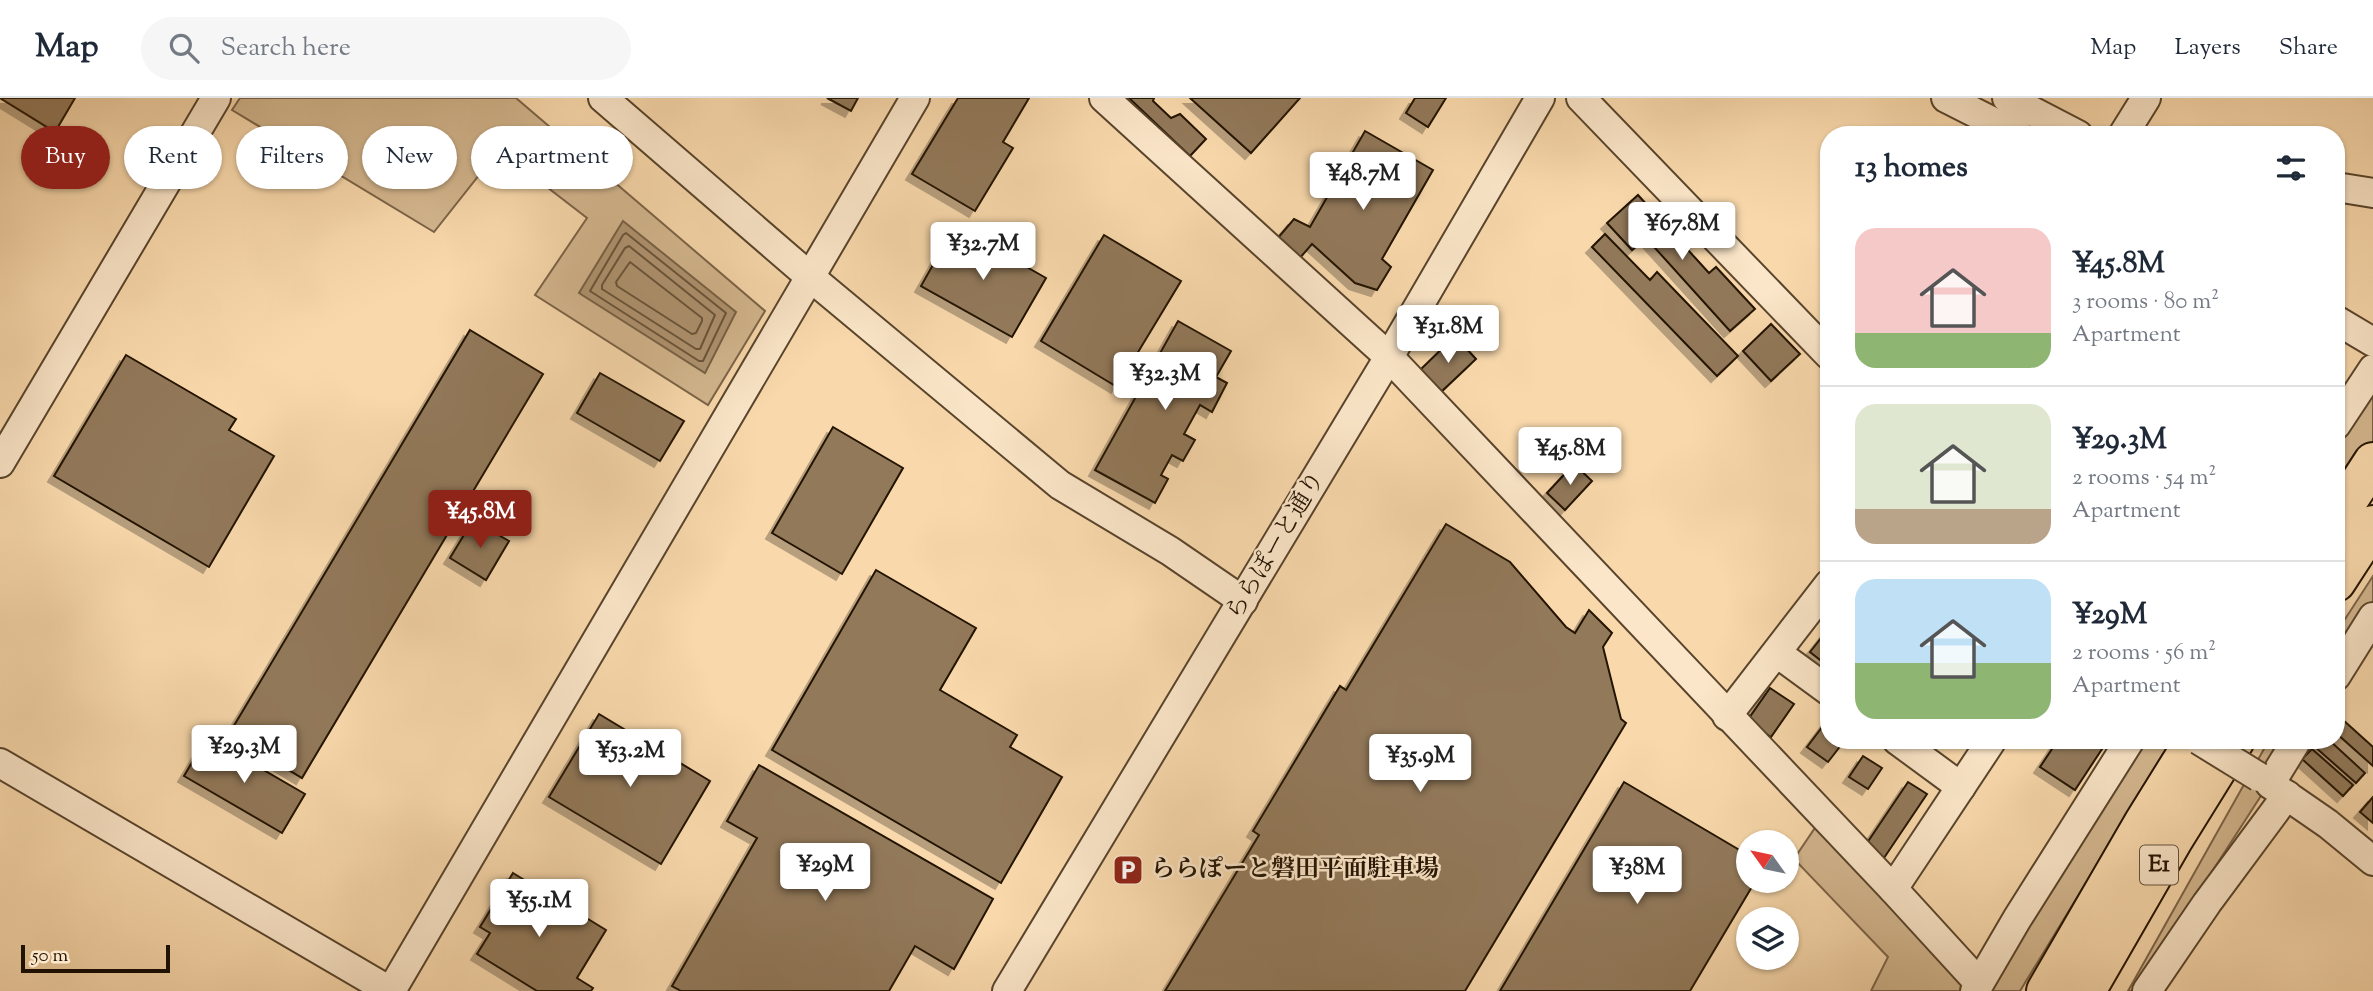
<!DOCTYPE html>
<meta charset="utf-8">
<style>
body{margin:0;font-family:"Sorts Mill Goudy","Noto Serif JP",serif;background:#f6f6f7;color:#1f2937;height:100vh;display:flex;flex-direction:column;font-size:26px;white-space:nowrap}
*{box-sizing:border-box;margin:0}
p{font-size:23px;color:#747a83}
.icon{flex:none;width:38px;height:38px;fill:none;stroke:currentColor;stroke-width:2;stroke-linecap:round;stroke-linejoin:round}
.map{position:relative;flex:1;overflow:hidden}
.details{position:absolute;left:1820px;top:28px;width:525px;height:623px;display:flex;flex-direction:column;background:#fff;border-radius:28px;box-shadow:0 2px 5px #0004}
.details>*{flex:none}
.hud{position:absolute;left:21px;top:28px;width:665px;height:63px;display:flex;gap:14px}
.needle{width:46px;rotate:303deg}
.controls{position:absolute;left:1736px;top:732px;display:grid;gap:14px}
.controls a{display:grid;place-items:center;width:63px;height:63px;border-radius:50%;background:#fff;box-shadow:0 2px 5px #0004;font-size:35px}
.scale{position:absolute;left:21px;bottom:18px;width:149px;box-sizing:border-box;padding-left:7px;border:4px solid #221201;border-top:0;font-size:19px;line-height:24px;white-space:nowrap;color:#221201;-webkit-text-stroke:5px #fbe6c9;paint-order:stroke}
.price{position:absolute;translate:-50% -60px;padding:0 16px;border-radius:7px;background:#fff;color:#222;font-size:23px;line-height:46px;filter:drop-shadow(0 2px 4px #0008)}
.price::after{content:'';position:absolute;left:50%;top:42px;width:21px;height:16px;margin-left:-10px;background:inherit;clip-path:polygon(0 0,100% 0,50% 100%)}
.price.on{background:#8f2418;color:#fff}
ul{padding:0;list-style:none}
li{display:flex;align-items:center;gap:21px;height:175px;padding:0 35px}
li+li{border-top:2px solid #e0e1e3}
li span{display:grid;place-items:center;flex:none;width:196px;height:140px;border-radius:21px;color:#555}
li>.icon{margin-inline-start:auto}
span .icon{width:84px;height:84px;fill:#fffc;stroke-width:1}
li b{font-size:30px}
h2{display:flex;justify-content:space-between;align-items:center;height:84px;padding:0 35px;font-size:30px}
.tag{padding:0 24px;border-radius:32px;background:#fff;box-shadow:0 2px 5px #0004;font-size:24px;line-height:63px}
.tag.on{background:#8f2418;color:#fff}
header{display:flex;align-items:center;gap:42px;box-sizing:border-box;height:98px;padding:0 35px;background:#fff;border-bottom:2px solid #e0e1e3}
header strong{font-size:33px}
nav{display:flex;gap:38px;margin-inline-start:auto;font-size:24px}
.search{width:490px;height:63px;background:#f6f6f7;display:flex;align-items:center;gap:18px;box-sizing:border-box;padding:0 24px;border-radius:38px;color:#747a83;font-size:26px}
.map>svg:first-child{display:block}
.green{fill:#d4b78f;stroke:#7b6448;stroke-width:2}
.water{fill:#b09572;stroke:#776145;stroke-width:2}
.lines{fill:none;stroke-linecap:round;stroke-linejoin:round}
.shore{stroke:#69543a;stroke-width:2}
.building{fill:#92795a;stroke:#221201;stroke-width:2;filter:url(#shadow)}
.minor-casing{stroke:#58442c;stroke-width:32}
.highway-casing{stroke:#221201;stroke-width:42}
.minor{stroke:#fbe6c9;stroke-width:28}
.highway{stroke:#f9d9ac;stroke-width:38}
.minor-bridge-casing{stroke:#58442c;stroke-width:32;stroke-linecap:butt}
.minor-bridge{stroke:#fbe6c9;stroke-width:28}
.labels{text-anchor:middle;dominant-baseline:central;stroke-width:5;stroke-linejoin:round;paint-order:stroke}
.shield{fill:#fbe6c9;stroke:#63523d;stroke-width:2}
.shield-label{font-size:23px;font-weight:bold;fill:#221201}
.street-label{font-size:24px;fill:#221201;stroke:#fbe6c9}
.poi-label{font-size:24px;font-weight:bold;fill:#221201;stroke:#fbe6c9;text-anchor:start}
</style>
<header>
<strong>Map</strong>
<div class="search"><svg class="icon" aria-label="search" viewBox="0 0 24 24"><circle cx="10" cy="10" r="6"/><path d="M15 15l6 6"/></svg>Search here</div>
<nav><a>Map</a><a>Layers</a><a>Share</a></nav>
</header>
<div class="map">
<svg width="2373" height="893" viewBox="0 0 2373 893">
<defs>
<filter id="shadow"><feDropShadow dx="-6" dy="6" stdDeviation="0" flood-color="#0004"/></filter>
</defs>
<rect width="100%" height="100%" fill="#f9d9ac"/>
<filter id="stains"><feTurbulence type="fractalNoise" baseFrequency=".00286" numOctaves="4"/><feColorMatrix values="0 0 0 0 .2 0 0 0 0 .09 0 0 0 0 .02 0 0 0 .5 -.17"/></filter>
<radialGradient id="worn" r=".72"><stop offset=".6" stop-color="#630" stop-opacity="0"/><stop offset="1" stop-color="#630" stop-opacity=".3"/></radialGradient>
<g class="green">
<path d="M240,0H516L765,213L708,307L535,197L587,120L499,52L434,134L232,12Z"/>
<path d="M2373,286V344L2336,397V339Z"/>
<path d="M2373,478V525L2336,582V535Z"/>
<path d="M2130,642H2173L2020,893H1977Z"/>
<path d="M2269,642H2297L2135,893H2128Z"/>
<path d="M1823,718L1975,893H1871L1888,859L1794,761Z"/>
</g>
<path class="water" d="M623,123L736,214L705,275L579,195Z"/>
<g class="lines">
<g class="shore">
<path d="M626,135L726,215L703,263H699L590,193L623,137Z"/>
<path d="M629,148L715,217L700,251H696L602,191V187L625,150Z"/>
<path d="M630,164L702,220V223L696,235L692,236L617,188L616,184Z"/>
</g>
</g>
<g class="building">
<path d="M0,0H75L55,34Z"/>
<path d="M827,0H858L851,13Z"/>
<path d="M958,0H1029L1003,44L1013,50L975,113L912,76Z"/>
<path d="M1129,0H1154L1153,3L1171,20L1180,16L1206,41L1190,58Z"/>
<path d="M1190,0H1300L1251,55Z"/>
<path d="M1415,0H1446L1428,29L1406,15Z"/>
<path d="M1365,33L1433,72L1382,161L1391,169L1377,192L1355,185L1312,146L1299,161L1277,141L1294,121L1310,129Z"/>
<path d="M1638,97L1709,175L1716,169L1755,211L1730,233L1646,140L1632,152L1607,125Z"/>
<path d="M955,128L1046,180L1012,239L921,188Z"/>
<path d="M1605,136L1650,182L1657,174L1738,258L1717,278L1592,149Z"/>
<path d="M1104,137L1181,183L1117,289L1041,243Z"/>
<path d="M1178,223L1231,253L1216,279L1227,285L1212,314L1200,307L1184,336L1195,342L1183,363L1172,357L1161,377L1168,381L1155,405L1095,372Z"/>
<path d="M1771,226L1800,256L1771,283L1743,253Z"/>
<path d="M470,232L543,276L302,680L229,636Z"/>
<path d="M1455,238L1476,261L1440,295L1419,273Z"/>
<path d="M126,257L236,321L229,332L274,358L209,469L54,378Z"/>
<path d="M600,275L684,323L660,363L577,315Z"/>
<path d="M833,329L903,370L842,476L772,435Z"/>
<path d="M1574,366L1592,383L1565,412L1547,395Z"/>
<path d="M473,422L509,443L486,482L450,460Z"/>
<path d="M1446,426L1510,464L1566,529L1575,535L1589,512L1612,535L1603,549L1621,621L1626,625L1465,893H1165L1259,737L1253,733L1340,588L1346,592Z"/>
<path d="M876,472L976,530L940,592L1017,637L1010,649L1062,679L1001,785L772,652Z"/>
<path d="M1829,530V569L1810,554Z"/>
<path d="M1770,590L1794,606L1771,639L1747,623Z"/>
<path d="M599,616L710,683L661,766L549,699Z"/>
<path d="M1829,620V642H1845L1828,664L1807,649Z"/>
<path d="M2342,621L2373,649V668L2336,635V627Z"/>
<path d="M207,639L305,696L282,735L184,678Z"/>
<path d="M2058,642H2108L2075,692L2040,669Z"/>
<path d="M2321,642H2329L2365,675L2356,685L2315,649Z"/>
<path d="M2312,651L2353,687L2343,698L2302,661Z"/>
<path d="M1863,658L1882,670L1868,691L1849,679Z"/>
<path d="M759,667L993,801L954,871L915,848L889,893H681L672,888L757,740L727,723Z"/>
<path d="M1624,684L1748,757V782H1756L1690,893H1500Z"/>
<path d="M1908,684L1927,696L1884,760L1865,748Z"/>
<path d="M2373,699V725L2360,714Z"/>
<path d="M513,775L606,832L577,880L593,890L591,893H537L477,856L490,835L480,829Z"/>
</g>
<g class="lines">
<g class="minor-casing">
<g id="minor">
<path d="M603,0L809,178L1060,387L1170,453L1243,503"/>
<path d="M1104,0L1389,259L1893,791L1979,885"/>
<path d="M1581,0L1829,257"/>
<path d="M1946,0L2019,37"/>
<path d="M2007,0L2078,37"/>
<path d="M2123,37L2146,0"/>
<path d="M2336,89L2373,95"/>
<path d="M2336,222L2373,244"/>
<path d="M2336,327L2373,271"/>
<path d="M0,365L216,0"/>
<path d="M1777,555L1829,593"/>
<path d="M2336,578L2373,519"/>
<path d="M1727,618L1829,486"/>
<path d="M1897,642L1961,689"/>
<path d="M0,665L390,893"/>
<path d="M2270,686L2297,642"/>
<path d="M2273,688L2328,726L2373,763"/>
<path d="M1893,791L1992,642"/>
<path d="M391,893L915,0"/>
<path d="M1007,893L1389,259L1540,0"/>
<path d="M1975,893L2017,821L2130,642"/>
<path d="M2147,893L2207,805L2287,697"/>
</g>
</g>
<g class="highway-casing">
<g id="highway">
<path d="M2336,421L2373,364"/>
<path d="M2336,484L2373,427"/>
<path d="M2046,893L2144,724L2195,642"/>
<path d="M2086,893L2173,742L2235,642"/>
</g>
</g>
<use href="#minor" class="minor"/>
<use href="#highway" class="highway"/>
<g class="minor-bridge-casing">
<path id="minor-bridge" d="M2199,642L2259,679"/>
</g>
<use href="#minor-bridge" class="minor-bridge"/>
</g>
<defs>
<g id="parking-square" transform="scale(1.575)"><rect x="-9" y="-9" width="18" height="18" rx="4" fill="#8f2418" stroke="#fbe6c9"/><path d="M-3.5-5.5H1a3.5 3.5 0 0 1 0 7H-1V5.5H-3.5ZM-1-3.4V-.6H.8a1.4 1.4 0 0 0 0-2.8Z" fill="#fff"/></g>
</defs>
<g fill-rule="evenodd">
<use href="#parking-square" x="1128" y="772"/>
</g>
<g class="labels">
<rect class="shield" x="2140" y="747.5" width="38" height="39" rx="5"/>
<g class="shield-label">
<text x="2159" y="767">E1</text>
</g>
<g class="street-label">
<text transform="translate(1276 448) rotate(-59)">ららぽーと通り</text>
</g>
<g class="poi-label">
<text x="1151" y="772">ららぽーと磐田平面駐車場</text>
</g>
</g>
<rect width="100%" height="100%" filter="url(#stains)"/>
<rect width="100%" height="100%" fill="url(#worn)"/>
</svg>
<div class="controls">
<a><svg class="needle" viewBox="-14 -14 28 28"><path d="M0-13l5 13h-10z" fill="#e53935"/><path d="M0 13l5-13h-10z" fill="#747a83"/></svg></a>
<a><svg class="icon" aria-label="layers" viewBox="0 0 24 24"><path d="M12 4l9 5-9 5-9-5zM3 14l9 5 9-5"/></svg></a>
</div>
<div class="scale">50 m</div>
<b class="price" style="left:1363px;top:114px">¥48.7M</b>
<b class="price" style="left:1682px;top:164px">¥67.8M</b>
<b class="price" style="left:983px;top:184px">¥32.7M</b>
<b class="price" style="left:1448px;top:267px">¥31.8M</b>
<b class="price" style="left:1165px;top:314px">¥32.3M</b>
<b class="price" style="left:1570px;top:389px">¥45.8M</b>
<b class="price on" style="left:480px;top:452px">¥45.8M</b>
<b class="price" style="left:244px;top:687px">¥29.3M</b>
<b class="price" style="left:630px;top:691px">¥53.2M</b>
<b class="price" style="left:1420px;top:696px">¥35.9M</b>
<b class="price" style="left:825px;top:805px">¥29M</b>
<b class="price" style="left:1637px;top:808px">¥38M</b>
<b class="price" style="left:539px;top:841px">¥55.1M</b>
<div class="hud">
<a class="tag on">Buy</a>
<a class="tag">Rent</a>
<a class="tag">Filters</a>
<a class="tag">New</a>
<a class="tag">Apartment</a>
</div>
<section class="details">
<h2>13 homes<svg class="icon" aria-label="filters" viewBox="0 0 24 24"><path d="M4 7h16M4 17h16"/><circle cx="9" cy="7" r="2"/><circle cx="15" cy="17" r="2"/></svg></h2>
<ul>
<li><span style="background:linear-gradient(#f6c9c9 75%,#8fb573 0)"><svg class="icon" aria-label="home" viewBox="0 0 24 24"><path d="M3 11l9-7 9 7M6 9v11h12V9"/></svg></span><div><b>¥45.8M</b><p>3 rooms · 80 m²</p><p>Apartment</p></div></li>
<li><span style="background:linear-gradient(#dfe7d0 75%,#b9a48a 0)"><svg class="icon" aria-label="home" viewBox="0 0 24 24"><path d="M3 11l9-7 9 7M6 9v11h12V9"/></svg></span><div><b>¥29.3M</b><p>2 rooms · 54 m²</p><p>Apartment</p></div></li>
<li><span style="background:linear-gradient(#bfe0f5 60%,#8fb573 0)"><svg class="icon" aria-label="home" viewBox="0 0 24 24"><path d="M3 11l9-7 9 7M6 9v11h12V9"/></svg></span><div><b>¥29M</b><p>2 rooms · 56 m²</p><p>Apartment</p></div></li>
</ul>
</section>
</div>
